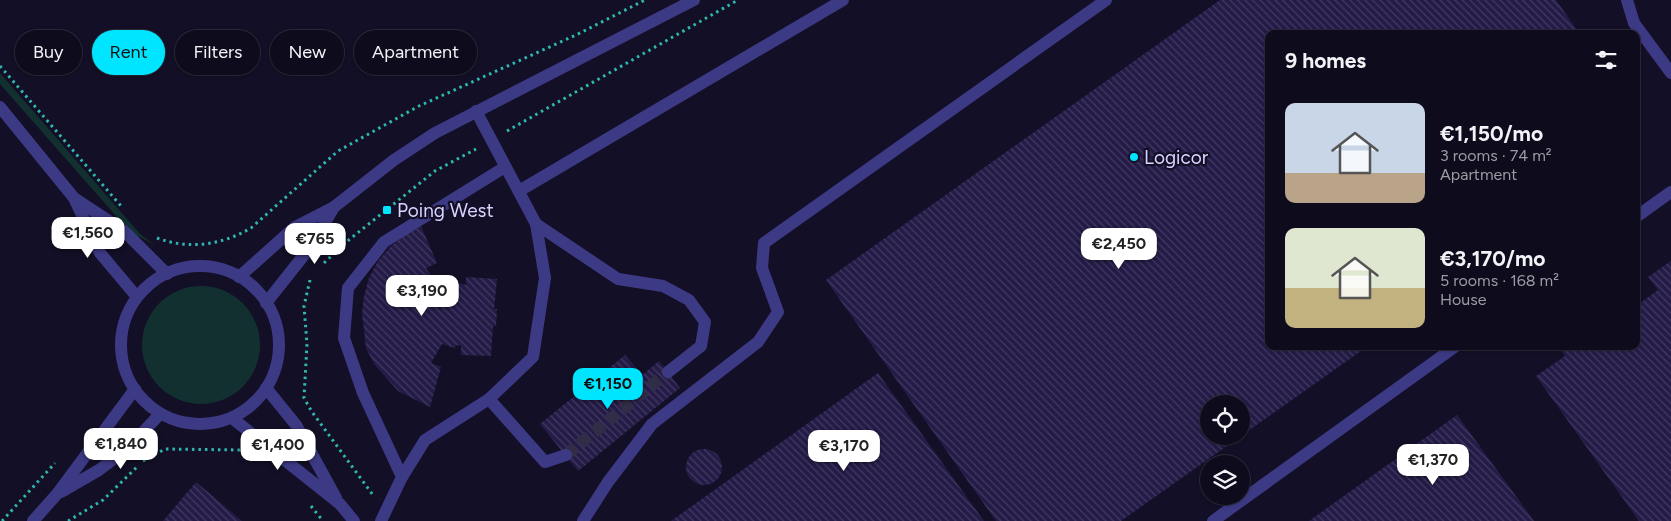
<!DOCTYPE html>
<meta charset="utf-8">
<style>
body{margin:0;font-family:Figtree,sans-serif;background:#1c1929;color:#f1f3f6;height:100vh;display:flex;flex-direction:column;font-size:19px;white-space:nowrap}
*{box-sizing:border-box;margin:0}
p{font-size:16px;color:#9b9ba3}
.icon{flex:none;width:28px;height:28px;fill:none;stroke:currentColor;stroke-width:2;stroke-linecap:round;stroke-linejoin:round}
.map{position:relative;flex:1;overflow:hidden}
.details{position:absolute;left:1265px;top:30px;width:375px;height:320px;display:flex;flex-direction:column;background:#0e0b1c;border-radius:10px;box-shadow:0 1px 4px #0004,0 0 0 1px #2e2b3b}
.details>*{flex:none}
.top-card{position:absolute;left:15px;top:30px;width:475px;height:45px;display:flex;gap:10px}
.buttons{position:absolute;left:1200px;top:395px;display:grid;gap:10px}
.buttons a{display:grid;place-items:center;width:50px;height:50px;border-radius:50%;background:#0e0b1c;box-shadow:0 1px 4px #0004,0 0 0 1px #2e2b3b;font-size:25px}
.price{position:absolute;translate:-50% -42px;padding:0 11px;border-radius:10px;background:#fff;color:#222;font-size:16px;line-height:32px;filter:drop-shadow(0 1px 2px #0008)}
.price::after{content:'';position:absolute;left:50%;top:30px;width:15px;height:11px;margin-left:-8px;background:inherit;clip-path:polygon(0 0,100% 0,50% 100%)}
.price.current{background:#00e5ff;color:#111}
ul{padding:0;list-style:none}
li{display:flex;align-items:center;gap:15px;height:125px;padding:0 20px}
li span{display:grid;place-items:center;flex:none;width:140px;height:100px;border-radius:10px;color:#555}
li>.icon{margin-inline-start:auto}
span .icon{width:60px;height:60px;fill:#fffc;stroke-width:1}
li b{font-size:21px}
h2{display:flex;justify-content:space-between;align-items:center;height:60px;padding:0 20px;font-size:21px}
.pill{padding:0 18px;border-radius:22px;background:#0e0b1c;box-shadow:0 1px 4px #0004,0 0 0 1px #2e2b3b;font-size:18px;line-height:45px}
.pill.current{background:#00e5ff;color:#111}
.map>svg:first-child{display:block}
.green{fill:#12302f}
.building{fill:url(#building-back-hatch)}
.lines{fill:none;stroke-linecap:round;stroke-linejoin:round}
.minor-tunnel{stroke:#312d47;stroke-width:12;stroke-dasharray:12 6;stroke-linecap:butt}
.path{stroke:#2fb8b0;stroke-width:3;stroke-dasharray:2.5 4;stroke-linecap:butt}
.minor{stroke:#3d3a85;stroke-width:12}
.poi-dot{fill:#00e5ff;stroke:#130f26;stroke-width:2}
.labels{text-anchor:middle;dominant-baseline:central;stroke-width:4.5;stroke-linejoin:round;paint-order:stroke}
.poi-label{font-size:19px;fill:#d9d4ff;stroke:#130f26;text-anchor:start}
</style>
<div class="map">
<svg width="1671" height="521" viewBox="0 0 1671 521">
<defs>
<pattern id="building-back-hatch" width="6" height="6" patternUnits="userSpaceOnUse" patternTransform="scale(1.25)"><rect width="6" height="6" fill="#241b47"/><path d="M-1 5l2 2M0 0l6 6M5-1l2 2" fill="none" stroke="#433b63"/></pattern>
</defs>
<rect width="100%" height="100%" fill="#130f26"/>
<g class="green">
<path d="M0,73L140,234L155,245L132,233L116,216L0,84Z"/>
<circle cx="201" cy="345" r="59"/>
</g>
<g class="building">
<path d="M1220,0H1556L1580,34H1269V346H1368L1241,436V404H1209V436H1241L1121,521H996L826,280Z"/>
<path d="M421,226L437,263L426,268L439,287L455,282L466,285V277L497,279L494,309H497L496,326H493L491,356L461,355V346L456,345L455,348L442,344L431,363L441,367L430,407L398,391L374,364L366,348L362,313L364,296L369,278L378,261L391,246L405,235Z"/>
<path d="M1671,261V521H1639L1536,376L1565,356L1558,346H1636V306L1658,290L1648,277Z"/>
<path d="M625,355L642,375L659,361L680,388L578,471L540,424Z"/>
<path d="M878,373L984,521H671Z"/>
<path d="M1457,415L1534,521H1309Z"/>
<circle cx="704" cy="467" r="18"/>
<path d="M196,482L242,521H163Z"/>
</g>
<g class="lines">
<path class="minor-tunnel" d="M566,455L668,372"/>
<g class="path">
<path d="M0,66L121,206"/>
<path d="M507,131L738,0"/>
<path d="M157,238C189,250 222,245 251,228L338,151L419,106L576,35L645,0"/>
<path d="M324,263L345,243L435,171L476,149"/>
<path d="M310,280L304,306L307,344L304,398L312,412L373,495"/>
<path d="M143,461L165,449L241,450"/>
<path d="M311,506L323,521"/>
<path d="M2,521L55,463"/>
<path d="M68,521L103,500L139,465"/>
</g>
<g class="minor">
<path d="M1627,0L1634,23L1671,73"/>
<path d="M0,107L74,198L100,253L137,297"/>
<path d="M519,191L843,0"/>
<path d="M74,198L124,231L167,274"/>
<path d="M1636,217L1671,192"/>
<path d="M536,224L618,279L663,286L689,300L705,322L701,346L668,372"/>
<circle cx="200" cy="345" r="79"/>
<path d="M239,277L295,227L334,207L394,160L435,133L694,0"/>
<path d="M266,303L312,245L334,207"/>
<path d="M266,388L296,425L336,498"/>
<path d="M489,399L545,462L566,455"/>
<path d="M232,418L340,504L354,521"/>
<path d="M402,477L363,393L344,338L348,288L384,242L505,167"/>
<path d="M61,492L99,470L128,448L160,414"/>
<path d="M33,521L57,494L135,389"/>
<path d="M381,521L402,477L425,440L489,399L533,357L545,278L536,224L476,111"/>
<path d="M583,521L608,482L652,424L758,342L778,312L762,268L764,243L1106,0"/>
<path d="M1213,521L1456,346"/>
</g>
</g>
<g class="poi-dot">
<circle cx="1134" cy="157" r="5"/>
<rect x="382" y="205" width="10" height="10" rx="2.5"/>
</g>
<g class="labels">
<g class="poi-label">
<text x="1144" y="157">Logicor</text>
<text x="397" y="210">Poing West</text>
</g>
</g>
</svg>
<div class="buttons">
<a><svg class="icon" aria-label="locate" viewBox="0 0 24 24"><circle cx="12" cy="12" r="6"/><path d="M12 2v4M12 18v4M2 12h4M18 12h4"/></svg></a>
<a><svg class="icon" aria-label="layers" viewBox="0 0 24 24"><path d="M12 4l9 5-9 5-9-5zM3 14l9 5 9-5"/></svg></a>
</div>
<b class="price" style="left:88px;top:259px">€1,560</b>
<b class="price" style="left:315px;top:265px">€765</b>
<b class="price" style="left:1119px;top:270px">€2,450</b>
<b class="price" style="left:422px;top:317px">€3,190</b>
<b class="price current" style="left:608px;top:410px">€1,150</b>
<b class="price" style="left:121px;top:470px">€1,840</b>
<b class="price" style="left:278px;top:471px">€1,400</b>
<b class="price" style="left:844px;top:472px">€3,170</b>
<b class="price" style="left:1433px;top:486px">€1,370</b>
<div class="top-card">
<a class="pill">Buy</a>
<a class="pill current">Rent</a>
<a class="pill">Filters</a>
<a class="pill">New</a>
<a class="pill">Apartment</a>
</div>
<section class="details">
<h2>9 homes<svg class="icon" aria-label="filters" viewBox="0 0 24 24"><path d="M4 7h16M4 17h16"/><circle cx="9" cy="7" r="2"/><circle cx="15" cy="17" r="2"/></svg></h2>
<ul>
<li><span style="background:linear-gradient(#c9d6e8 70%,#b9a48a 0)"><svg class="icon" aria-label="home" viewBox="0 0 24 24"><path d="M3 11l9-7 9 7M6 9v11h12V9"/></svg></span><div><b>€1,150/mo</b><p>3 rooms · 74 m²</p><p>Apartment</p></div></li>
<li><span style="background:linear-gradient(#dfe7d0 60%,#c2b280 0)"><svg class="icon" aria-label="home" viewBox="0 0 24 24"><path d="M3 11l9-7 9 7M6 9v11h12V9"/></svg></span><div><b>€3,170/mo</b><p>5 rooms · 168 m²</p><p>House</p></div></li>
</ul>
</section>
</div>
